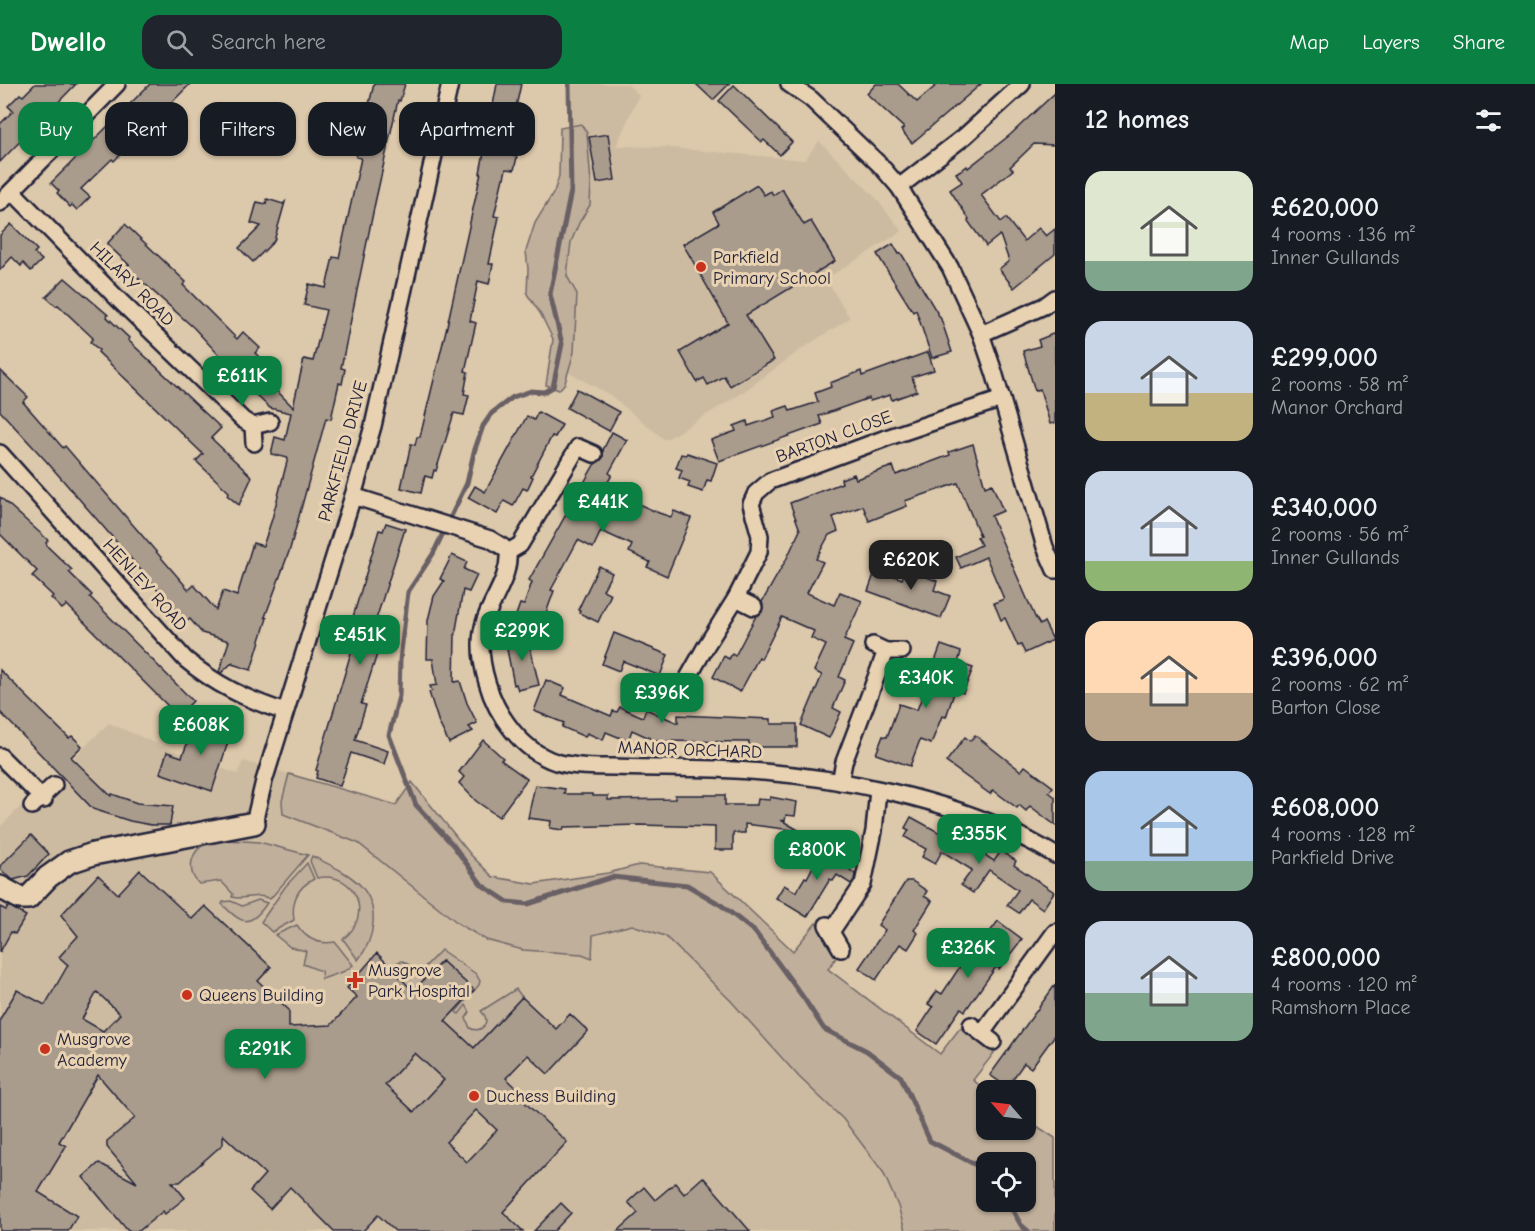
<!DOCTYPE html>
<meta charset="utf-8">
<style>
body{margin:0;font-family:"Comic Neue",sans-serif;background:#20242c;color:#f1f3f6;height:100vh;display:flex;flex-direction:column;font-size:22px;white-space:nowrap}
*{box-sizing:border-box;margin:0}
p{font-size:20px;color:#9ea1a6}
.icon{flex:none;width:33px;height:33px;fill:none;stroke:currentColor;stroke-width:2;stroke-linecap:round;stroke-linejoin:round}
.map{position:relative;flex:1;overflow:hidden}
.drawer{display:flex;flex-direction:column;background:#171b24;width:480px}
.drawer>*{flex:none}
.hud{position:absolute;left:18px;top:18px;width:570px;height:54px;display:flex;gap:12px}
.needle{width:39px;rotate:298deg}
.tools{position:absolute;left:976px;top:996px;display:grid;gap:12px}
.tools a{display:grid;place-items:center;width:60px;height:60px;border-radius:12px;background:#171b24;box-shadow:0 2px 4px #0004;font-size:30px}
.price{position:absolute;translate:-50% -51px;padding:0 14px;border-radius:12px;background:#0b8043;color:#fff;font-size:20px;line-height:39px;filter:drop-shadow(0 2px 3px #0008)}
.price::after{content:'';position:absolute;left:50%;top:36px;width:18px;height:14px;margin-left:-9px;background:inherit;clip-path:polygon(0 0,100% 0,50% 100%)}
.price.selected{background:#222;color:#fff}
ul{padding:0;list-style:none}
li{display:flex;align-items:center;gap:18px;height:150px;padding:0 30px}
li span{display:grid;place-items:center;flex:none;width:168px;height:120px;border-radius:18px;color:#555}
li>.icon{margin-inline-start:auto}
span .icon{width:72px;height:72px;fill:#fffc;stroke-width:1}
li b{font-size:26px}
h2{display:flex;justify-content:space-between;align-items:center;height:72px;padding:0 30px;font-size:26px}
.tag{padding:0 21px;border-radius:18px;background:#171b24;box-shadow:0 2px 4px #0004;font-size:21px;line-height:54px}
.tag.selected{background:#0b8043;color:#fff}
header{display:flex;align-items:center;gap:36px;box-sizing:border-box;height:84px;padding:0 30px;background:#0b8043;color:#fff}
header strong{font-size:28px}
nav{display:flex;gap:33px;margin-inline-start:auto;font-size:21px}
.search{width:420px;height:54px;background:#20242c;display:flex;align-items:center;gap:15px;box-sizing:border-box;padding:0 21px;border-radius:18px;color:#9ea1a6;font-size:22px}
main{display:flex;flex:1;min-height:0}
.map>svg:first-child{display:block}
.built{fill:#cdbba1}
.green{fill:#c0af9a;stroke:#71686a;stroke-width:1.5;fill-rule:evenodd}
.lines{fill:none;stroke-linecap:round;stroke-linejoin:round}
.stream{stroke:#696065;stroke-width:5}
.building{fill:#aa9c8c;stroke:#22223b;stroke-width:1.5;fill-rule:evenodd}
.street-casing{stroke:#22223b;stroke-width:20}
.secondary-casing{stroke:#22223b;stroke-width:26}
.street{stroke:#e8d2b1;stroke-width:15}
.secondary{stroke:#e8d2b1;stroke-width:21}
.poi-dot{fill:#c8321e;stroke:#e8d2b1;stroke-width:2}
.labels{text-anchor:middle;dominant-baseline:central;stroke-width:6;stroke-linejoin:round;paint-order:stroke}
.poi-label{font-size:18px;fill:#22223b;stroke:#e8d2b1;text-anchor:start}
.street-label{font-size:18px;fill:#22223b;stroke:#e8d2b1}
</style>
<header>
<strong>Dwello</strong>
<div class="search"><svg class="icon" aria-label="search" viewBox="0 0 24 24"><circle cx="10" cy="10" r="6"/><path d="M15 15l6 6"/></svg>Search here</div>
<nav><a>Map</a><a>Layers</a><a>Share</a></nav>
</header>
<main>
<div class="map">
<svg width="1055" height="1147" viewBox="0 0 1055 1147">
<rect width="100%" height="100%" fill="#dcc8aa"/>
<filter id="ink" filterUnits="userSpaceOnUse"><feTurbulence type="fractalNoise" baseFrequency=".0167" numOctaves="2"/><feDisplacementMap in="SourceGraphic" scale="12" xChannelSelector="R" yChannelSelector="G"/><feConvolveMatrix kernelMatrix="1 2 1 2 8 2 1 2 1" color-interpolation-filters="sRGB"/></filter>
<g filter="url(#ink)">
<g class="built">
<path d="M571,0H627L639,11L616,62L661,63L805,76L819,57L875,113L902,147L826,195L850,234L803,264L739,311L665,356L610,311L560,284L572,46Z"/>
<path d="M109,639L162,662L237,690L243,677L289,690L282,717L283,730L358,759L459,840L486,856L523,866L582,870L591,874L593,851L632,841L665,852L731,917L799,993L843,1035L883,1088L898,1122L905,1147H0V743L23,720L33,730L62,700L55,692Z"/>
</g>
<g class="green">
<path d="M581,40L587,49L591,99L590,121L579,139L571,158L567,192L577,210L574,268L565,299L559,306L546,301L553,255L540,229L527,210L528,185L526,167L535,139L554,108L559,92L560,44Z"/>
<path d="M289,690L396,721L412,698L471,771L493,793L534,800L608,789L639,781L710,788L793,867L816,839L838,871L828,885L940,970L960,944L994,969L973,996L987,1007V1046H1026V1035L1055,1054V1147H905L898,1122L883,1088L843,1035L799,993L731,917L665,852L632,841L593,851L592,874L582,870L523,866L486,856L459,840L358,759L283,730L282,717ZM987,1078H1026V1118H987Z"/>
<path d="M228,756L259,758L308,771L270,815C257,808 247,817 232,813L233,810L221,797L199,800C186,787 190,766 208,759C214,757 222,757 228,756Z"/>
<path d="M312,772C328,780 348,788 361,802C380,823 375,855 358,876L343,855C374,832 356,786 317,794L310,777Z"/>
<path d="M307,779L314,795C298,803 291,817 294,836L272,848L261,838L285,803Z"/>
<path d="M258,816L267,819C250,844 242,841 222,820L223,818L231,817L242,822Z"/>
<path d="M297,841C306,855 318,861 335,858L353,881L345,887L322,895L321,887L303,880L306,867L290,863L275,851Z"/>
<path d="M441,866L476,890L480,897L479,901L456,928L459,930L466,921L470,928L466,934L470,944C477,948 484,945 486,937L485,932L481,927L516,905L522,913L474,964L445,937L473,906L442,877L413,907L398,893L392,884L398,878L403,877L420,888Z"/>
<path d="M415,969L444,996L414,1028L385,1001Z"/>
</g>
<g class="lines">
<g class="stream">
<path d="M569,0L571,107L550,210L562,260L553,303L544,308L531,307L513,313L492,329L483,342L474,368L467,399L433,470L408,508L400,576L399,612L389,651L416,721L453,761L482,801L508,818L528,820L612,793L687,801L721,821L755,848L803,913L824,945L867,967L901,993L930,1057L978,1082L987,1093"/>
<path d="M1008,1118L1021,1141L1028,1147"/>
</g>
</g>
<g class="building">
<path d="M35,0H76L0,78V40L13,27L8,22L20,10L23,12Z"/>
<path d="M150,0H190L114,77L112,75L81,105L90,113L77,126L72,121L70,123L57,109L59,107L51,99Z"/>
<path d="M374,0H405L400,17L398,16L375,119L341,284L345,285L342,300L339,299L331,335L326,334L290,465L265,533L267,534L251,586L232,580L233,578L221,589L219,588L229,557L202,549L190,535L186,538L47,378L0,327V286L28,313L23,318L63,364L65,362L189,506L194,501L216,526L223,507L237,512L253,459L263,462L272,435L288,374L271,370L275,353L285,356L291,329L270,324L256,311L194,244L126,183L129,181L107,160L125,140L186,198L183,201L237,255L243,248L260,264L255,269L269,282L261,291L293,323L304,275L313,277L326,226L304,221L309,200L326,204L333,173L339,174L361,74L356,73Z"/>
<path d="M497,0H521L506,68L509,69V71L517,73L514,86L506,85L504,94H503L494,132L499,133L489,180H493L489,200L478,197L470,237L476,239L465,287L468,288L464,310L469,311L464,331L454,329L436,387L434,386L432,394L425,392L421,409L401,404L411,360L415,361L417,353H420L447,242L481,89H480Z"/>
<path d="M696,0H729L713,16Z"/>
<path d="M876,0H898L917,18L938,0H981L912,59L901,46L904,44L867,10Z"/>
<path d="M734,1L792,58L780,71L764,56L762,58L719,17Z"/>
<path d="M1055,9V61L1034,60L1010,83L1013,86L981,111L1001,138L1006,134L1024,157L1039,144L1046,152L1055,145V170L1014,204L999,185L1009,177L1000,151L986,162L968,137L969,135L950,106L962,98L956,89L967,82L968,84L1010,51Z"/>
<path d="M608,50L615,96L597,99L589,53Z"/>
<path d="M757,101L764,111L771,107L773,111L782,105L804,141L811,137L835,177L746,231L774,276L730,302L724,292L708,301L704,294L697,298L680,268L728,239L683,160L719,139L713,128Z"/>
<path d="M267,115L283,120L285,118L274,157L253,178L239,164L261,142L251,139L257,118L266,120Z"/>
<path d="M11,140L37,166L34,169L42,176L31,187L23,179L21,182L12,173L0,186V151Z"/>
<path d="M893,160L899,170L901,169L941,235L952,268L932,274L916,226L913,228L877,170Z"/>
<path d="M65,194L108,231L107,233L129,254L128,256L221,344L211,354L252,393L239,421L227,411L229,408L196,377L203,370L98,268L99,266L90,258L93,254L58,221L56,222L46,213Z"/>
<path d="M1055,249V339L1050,340L1040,305L1035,307L1023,267L1040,262L1038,256Z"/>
<path d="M928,268L934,286L912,293L917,307L892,316L890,311L870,317L869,314L819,332L822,340L719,377L711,356L736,347L734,342L747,337L748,342L775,333L773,327L788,322L790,327L818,318L815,309L831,303L830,299L861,287L862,292Z"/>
<path d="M577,305L619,328L609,347L567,324Z"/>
<path d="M538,328L562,341L555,353L552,352L531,392L533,393L527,406L523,404L513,422L504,417L497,430L468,414L475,402L485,408L527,332L534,336Z"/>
<path d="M612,348L627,356L609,389L612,391L605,403L614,407L613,409L659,429L671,433L674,427L691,434L667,492L647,483L650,478L629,468L632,461L601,447L593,464L578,456L551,506L554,507L541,543L515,534L520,520L524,521L532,498L529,496L594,381L603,374V366Z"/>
<path d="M973,360L985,403L992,400L1003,427L991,432L1035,533L1040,541L1044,538L1053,556L1025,569L1021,561L1018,562L1005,534L1001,536L994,519L1004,515L986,473L961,484L956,473L981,461L977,453L980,452L958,399L905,417L907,422L869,437L863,422L833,433L838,447L829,451L816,475L823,478L807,509L834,521L840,508L862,517L844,556L853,560L839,593L845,596L833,624L841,628L829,654L801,641L822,591L814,587L826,561L811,554L814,547L782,533L761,575L759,573L740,608L713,593L724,572L729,575L732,570L735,572L756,532L762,528V518L787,474L800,446L790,419L842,399L841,395L854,390L856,395L893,382L896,391L950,371L949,368Z"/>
<path d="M687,369L717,379L711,397L707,396L703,408L688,403L690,398L679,394L682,386L676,384L681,370L686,371Z"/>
<path d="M0,413L48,456L46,459L48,463L72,486L69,488L92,511L90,513L193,617L178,632L67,521L62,525L51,514L53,512L32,492L37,487L0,450Z"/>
<path d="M386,439L405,445L372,548L387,553L383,568L378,567L361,620L366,621L355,656L388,667L384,680L351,669L340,702L316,694L318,687L316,686L361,535L353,533L379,446L383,447Z"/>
<path d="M452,471L467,478L464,485L477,491L469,508L463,506L455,551L454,598L460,597L467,619L477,639L469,643L473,647L449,659L439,639L429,608L432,607L430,602L437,601L433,575H427L428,536L434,512L444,497L440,495Z"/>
<path d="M599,482L612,489L603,506L611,510L598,538L579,529L580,527L578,526Z"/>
<path d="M876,485L902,495L906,485L937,497L934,506L950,512L941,534L868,507Z"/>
<path d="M614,549L668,571L660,592L623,577L619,587L602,580Z"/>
<path d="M527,550L539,601L518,606L516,600L514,601L505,555Z"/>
<path d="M941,561L961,568L958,579L973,584L963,609L955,606L946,633L942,632L931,660L920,656L910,682L876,670L883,652L887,653L899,620L917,626Z"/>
<path d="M0,586L69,654L72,652L82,662L71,673L111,712L112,710L137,719L173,722L170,741H151L130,737L93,725L0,628Z"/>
<path d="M546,596L565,604L562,611L611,632L613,627L617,628L620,623L643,633L646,625L678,639V631L771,635V640H797V663H749V658L656,657L632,646L628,657L606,648L603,656L587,649L585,653L562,643L564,639L534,627Z"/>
<path d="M206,631L233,643L212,707L160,689L167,668L182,673L189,655L196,657Z"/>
<path d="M975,651L1021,687L1025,682L1053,703L1049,708L1055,713V741L1030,722L1026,727L1019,721L1017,724L993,706L990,710L946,678L965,653L970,657Z"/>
<path d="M483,656L503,674L501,676L527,695L499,733L476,717L459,699L464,693L459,688Z"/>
<path d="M535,701L565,705L564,710H593V712H608V716L675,715V711H725V721H757L758,715L770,716V713L797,718L795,732L786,731L785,737L781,736L800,747L745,740V749H733V766H715V743L639,741L564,743L563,746L550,744L551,737L528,734Z"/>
<path d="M911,733L949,754L950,751L958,754L994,777L1001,767L1016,777L1014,781L1054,808L1043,825L1029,815L1019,829L1007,821L1018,806L989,786L973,809L961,801L972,786L942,767L935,780L922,773L926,765L905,753L909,746L905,744Z"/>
<path d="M31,751L49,770L28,792L13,796L0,785V782Z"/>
<path d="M824,761L848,775L844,781L855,790L854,796L851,800L837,791L833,797L830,795L807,833L776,814L784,801L796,808L805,793L807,794Z"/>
<path d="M140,786L192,835L205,822L271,883L258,897L289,926V943L331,941L357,913L347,904L377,869L413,907L442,877L474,906L445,937L474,964L522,913L556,945L570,930L588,947L548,990L528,971L506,994L521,1008L518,1012L567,1058L503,1128L523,1147H395L378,1131L363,1147H334L290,1103L270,1125L250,1107L265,1090L223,1051V1060L180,1098H172L185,1114L165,1130L163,1127L139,1147H128L83,1093L99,1079L137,1099L107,1063V1057L135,1034L98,991L59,1058L66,1062L38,1108L77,1132L68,1147H0V935L17,906L45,921L68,881L59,873L78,852L61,831L98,791L118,810ZM97,908L120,930L103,947L82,935ZM415,969L444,996L414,1028L385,1001ZM476,1026L497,1046L467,1078L446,1058Z"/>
<path d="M906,797H912L927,807L924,812L932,817L914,846L918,849L908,865L900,860L876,896L859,884L885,846L878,841Z"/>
<path d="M9,822L26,832L15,850L11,848L0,868V823L6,826Z"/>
<path d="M998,837L1022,855L999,885L996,883L965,927L961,924L936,960L917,947L933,923L928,920L937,907L942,910L963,878L951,870L960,858L975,868Z"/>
<path d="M1055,901V951L1031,984L1024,979L1007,1003L990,991Z"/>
<path d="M703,1093L750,1147H618L638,1129L628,1118L644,1103L655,1116L675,1099L684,1110Z"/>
<path d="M561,1119L571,1129L554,1147H534Z"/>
</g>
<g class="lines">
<g class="street-casing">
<g id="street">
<path d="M789,0L811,15L880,81L899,103L950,183L981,250L994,288L1045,463L1055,486"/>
<path d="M899,103L965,52L1022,0"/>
<path d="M12,107L119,216L243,336L253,342"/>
<path d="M0,119L117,0"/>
<path d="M981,250L1044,222L1055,214"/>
<path d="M254,359L253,342L270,338"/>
<path d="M0,369L185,575C216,601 246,615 285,628"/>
<path d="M353,412L490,455L503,463L508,468C510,493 493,513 485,536C478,556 481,578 487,598C496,631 522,667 556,678C574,683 596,683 615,683C648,684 681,684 715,685C824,689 961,713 1055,771"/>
<path d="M508,468L520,461L578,363L594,370"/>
<path d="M736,514L754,523"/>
<path d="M873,561L886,567H902"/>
<path d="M680,608L706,562L736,514L759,468L760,452L751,420L756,409L770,397L886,354L1002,315"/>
<path d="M0,672L44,716"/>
<path d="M840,698L844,678L886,567"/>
<path d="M32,722L54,701"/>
<path d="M254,739L264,697L353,412L373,342L450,0"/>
<path d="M827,841L841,865"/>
<path d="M831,848L863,800L874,747L878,706"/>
<path d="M971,941L993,958"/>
<path d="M982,949L1055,848"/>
</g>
</g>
<g class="secondary-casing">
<path id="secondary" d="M0,803L20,814H28L48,793L69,778L93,770L254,739"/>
</g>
<use href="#street" class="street"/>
<use href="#secondary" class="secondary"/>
</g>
</g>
<g class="poi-dot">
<circle cx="701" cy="183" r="6"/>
<path d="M352 887h6v6h6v6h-6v6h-6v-6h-6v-6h6z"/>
<circle cx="187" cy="911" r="6"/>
<circle cx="45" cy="965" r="6"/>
<circle cx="474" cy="1012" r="6"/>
</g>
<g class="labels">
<g class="poi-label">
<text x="713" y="173">Parkfield<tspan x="713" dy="21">Primary School</tspan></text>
<text x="368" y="886">Musgrove<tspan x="368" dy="21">Park Hospital</tspan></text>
<text x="199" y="911">Queens Building</text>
<text x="57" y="955">Musgrove<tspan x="57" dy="21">Academy</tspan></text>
<text x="486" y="1012">Duchess Building</text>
</g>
<g class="street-label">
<text transform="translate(132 200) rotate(45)">HILARY ROAD</text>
<text transform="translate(834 353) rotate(-20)">BARTON CLOSE</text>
<text transform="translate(343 367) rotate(-75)">PARKFIELD DRIVE</text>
<text transform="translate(145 501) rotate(48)">HENLEY ROAD</text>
<text transform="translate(690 666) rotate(2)">MANOR ORCHARD</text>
</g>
</g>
</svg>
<div class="tools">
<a><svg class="needle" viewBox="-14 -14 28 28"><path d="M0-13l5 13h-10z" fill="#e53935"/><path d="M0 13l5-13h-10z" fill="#9ea1a6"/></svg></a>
<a><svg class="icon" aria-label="locate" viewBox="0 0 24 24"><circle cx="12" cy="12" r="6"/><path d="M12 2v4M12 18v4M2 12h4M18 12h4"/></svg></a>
</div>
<b class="price" style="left:242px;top:323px">£611K</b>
<b class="price" style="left:603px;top:449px">£441K</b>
<b class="price selected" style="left:911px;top:507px">£620K</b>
<b class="price" style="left:522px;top:578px">£299K</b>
<b class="price" style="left:360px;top:582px">£451K</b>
<b class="price" style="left:926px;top:625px">£340K</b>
<b class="price" style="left:662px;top:640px">£396K</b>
<b class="price" style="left:201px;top:672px">£608K</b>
<b class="price" style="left:979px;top:781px">£355K</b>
<b class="price" style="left:817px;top:797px">£800K</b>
<b class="price" style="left:968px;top:895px">£326K</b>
<b class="price" style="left:265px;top:996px">£291K</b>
<div class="hud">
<a class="tag selected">Buy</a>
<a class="tag">Rent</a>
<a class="tag">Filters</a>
<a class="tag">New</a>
<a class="tag">Apartment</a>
</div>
</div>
<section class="drawer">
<h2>12 homes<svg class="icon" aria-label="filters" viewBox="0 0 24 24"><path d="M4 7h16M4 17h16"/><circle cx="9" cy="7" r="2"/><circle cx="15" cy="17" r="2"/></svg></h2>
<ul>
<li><span style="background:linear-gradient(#dfe7d0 75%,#7fa58c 0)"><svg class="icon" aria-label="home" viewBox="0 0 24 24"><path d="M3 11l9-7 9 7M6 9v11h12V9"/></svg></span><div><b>£620,000</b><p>4 rooms · 136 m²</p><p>Inner Gullands</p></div></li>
<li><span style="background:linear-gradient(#c9d6e8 60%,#c2b280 0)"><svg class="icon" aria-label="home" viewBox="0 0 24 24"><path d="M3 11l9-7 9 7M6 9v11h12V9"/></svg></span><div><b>£299,000</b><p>2 rooms · 58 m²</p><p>Manor Orchard</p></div></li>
<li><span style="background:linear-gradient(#c9d6e8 75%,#8fb573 0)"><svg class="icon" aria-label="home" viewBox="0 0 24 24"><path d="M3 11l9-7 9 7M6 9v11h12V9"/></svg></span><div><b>£340,000</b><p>2 rooms · 56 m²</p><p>Inner Gullands</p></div></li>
<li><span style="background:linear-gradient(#ffd9b3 60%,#b9a48a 0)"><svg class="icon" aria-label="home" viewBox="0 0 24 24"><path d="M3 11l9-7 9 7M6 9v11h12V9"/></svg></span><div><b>£396,000</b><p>2 rooms · 62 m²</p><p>Barton Close</p></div></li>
<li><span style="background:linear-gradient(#a9c7e8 75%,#7fa58c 0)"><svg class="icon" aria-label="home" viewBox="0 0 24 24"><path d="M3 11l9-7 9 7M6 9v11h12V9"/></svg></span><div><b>£608,000</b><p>4 rooms · 128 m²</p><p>Parkfield Drive</p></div></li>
<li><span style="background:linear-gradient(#c9d6e8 60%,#7fa58c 0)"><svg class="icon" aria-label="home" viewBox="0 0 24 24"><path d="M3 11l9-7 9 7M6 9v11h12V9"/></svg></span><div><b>£800,000</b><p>4 rooms · 120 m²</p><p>Ramshorn Place</p></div></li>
</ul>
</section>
</main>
